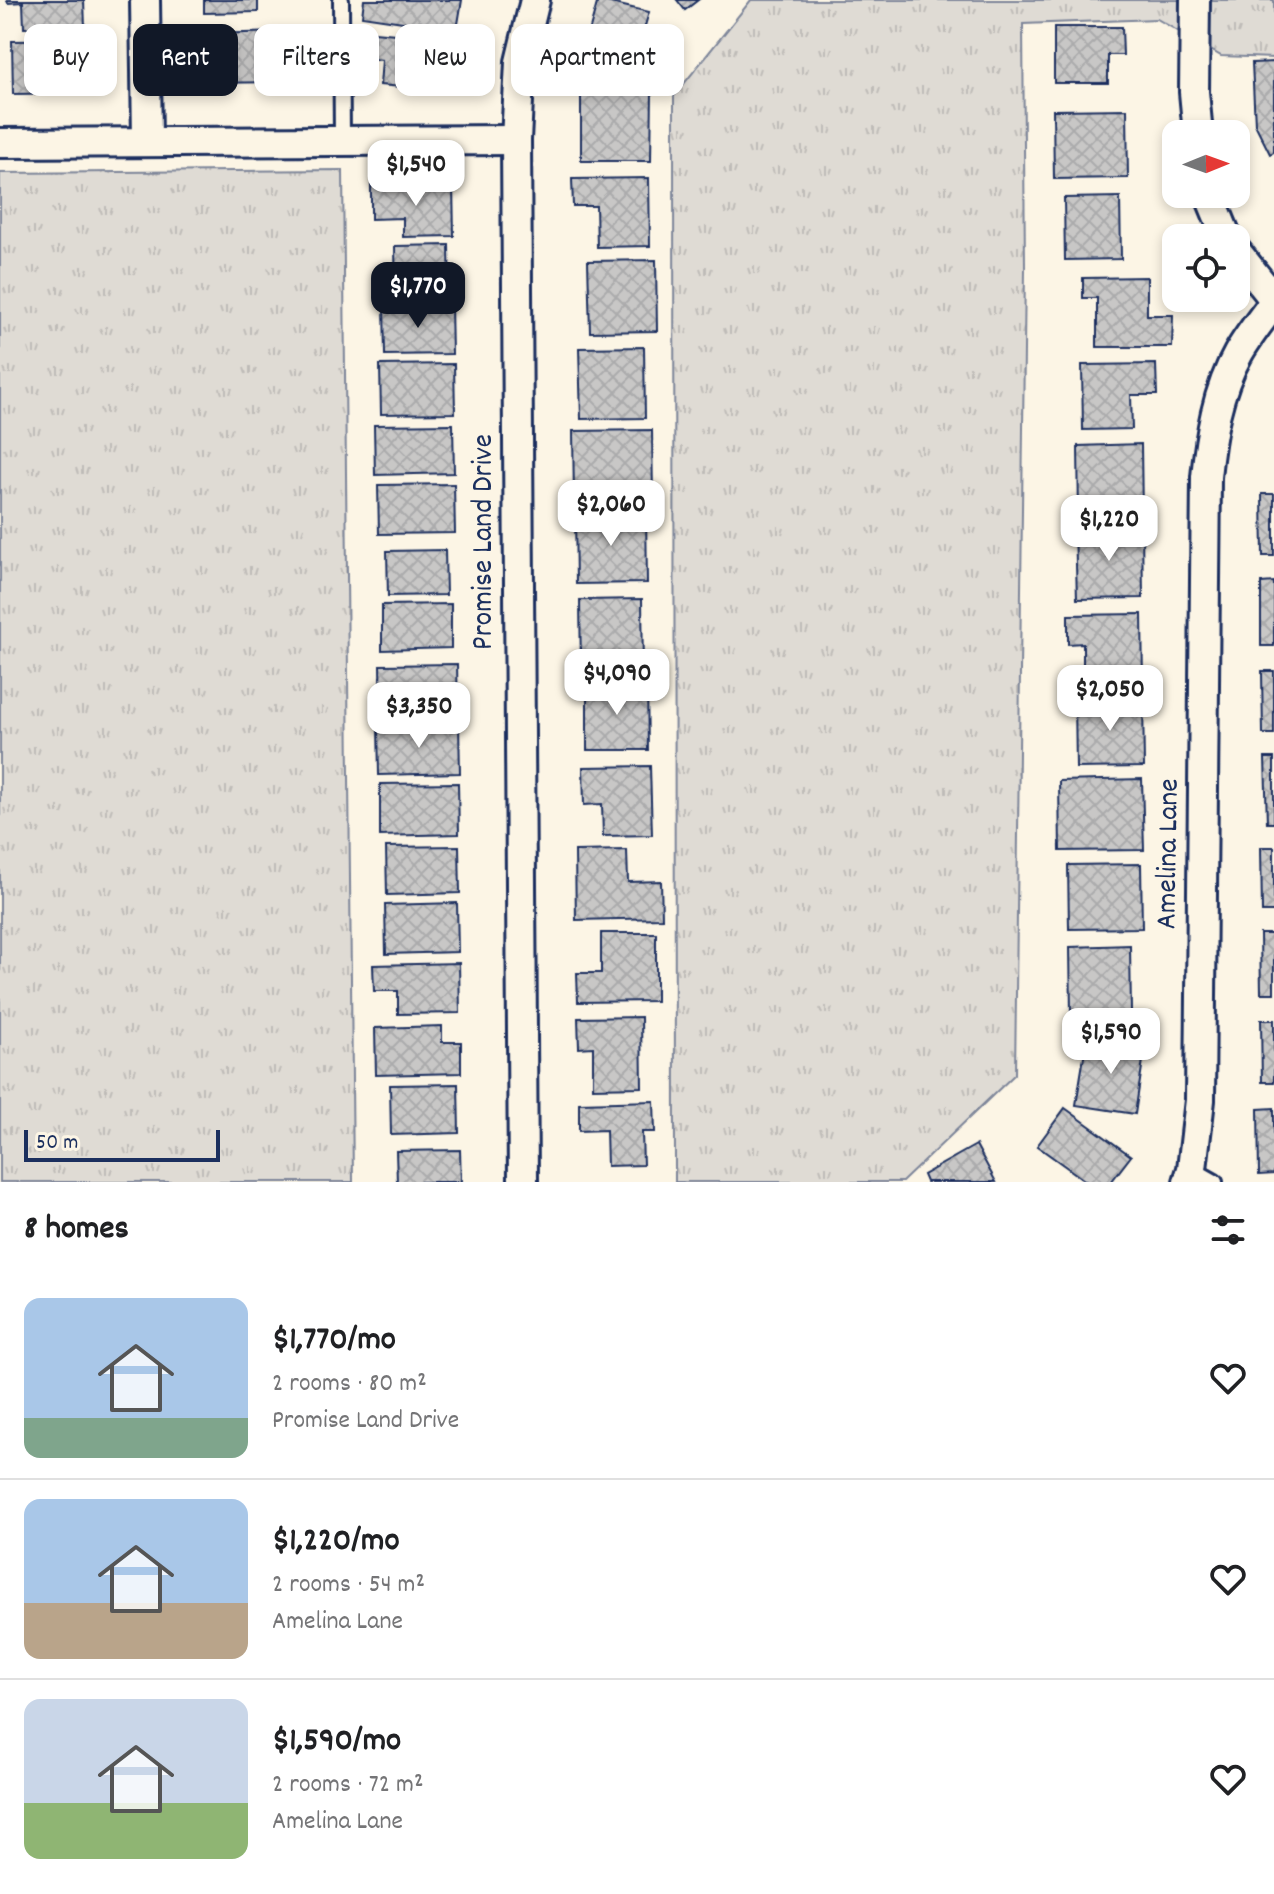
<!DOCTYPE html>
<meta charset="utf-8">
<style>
body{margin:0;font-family:Dekko,sans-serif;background:#f2f2f2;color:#202124;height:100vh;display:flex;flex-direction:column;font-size:30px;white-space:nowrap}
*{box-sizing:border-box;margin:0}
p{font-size:26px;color:#757577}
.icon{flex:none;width:44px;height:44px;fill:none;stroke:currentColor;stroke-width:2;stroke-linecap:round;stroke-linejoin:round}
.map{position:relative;height:1182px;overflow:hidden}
.side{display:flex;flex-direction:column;background:#fff;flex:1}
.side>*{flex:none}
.top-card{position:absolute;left:24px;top:24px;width:800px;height:72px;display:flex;gap:16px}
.needle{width:52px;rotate:89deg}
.buttons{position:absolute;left:1162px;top:120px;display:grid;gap:16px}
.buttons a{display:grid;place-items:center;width:88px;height:88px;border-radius:16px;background:#fff;box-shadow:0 4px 12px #0003;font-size:40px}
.scale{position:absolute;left:24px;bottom:20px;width:196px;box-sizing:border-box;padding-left:8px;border:4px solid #1b2f5e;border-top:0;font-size:22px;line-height:28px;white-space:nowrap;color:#1b2f5e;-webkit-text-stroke:6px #fcf5e5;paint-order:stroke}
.price{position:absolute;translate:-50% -68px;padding:0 18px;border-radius:16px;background:#fff;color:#222;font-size:26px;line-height:52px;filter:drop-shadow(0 2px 4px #0008)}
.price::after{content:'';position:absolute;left:50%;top:48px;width:24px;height:18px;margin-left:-12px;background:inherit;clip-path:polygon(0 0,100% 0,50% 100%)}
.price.on{background:#111827;color:#fff}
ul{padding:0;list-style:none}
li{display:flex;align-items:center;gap:24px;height:200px;padding:0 24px}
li+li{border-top:2px solid #e0e0e0}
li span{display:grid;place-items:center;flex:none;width:224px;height:160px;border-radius:16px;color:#555}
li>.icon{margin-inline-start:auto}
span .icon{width:96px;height:96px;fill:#fffc;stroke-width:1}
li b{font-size:34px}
h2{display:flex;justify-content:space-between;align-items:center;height:96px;padding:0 24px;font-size:34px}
.pill{padding:0 28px;border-radius:16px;background:#fff;box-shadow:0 4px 12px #0003;font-size:28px;line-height:72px}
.pill.on{background:#111827;color:#fff}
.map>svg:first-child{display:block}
.grass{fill:url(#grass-tufts);stroke:#7d8599;stroke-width:2}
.building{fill:url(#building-cross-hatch);stroke:#1b2f5e;stroke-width:2}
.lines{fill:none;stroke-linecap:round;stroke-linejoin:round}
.lane-casing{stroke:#1b2f5e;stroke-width:20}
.street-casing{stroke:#1b2f5e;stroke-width:34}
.lane{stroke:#fcf5e5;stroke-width:14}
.street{stroke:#fcf5e5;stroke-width:28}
.labels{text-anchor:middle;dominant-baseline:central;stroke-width:6;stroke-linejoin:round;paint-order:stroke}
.street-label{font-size:30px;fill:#1b2f5e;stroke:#fcf5e5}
</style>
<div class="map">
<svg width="1274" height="1182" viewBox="0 0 1274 1182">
<defs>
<pattern id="grass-tufts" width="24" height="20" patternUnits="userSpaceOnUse" patternTransform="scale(2)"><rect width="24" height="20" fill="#dfdbd4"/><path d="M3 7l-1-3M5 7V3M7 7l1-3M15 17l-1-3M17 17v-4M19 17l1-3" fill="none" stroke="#bfbcb8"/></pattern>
<pattern id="building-cross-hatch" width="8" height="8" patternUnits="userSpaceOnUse" patternTransform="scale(2)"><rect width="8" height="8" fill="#c8c7c6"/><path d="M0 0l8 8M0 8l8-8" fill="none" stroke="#ababac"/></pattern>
</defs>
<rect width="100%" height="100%" fill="#fcf5e5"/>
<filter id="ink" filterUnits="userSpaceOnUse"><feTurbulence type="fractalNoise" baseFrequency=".0125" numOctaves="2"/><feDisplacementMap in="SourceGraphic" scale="16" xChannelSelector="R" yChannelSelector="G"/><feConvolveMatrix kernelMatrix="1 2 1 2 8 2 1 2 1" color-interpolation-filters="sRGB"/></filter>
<g filter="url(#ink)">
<g class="grass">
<path d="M751,0H1274V58L1221,56L1157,19L1023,24L1025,268L1015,1074L902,1182H675L674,96Z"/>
<path d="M343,170L353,1182H0V173Z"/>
</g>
<g class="building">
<path d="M7,0H84L85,27L24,28L23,2L8,3Z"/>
<path d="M204,0H258V12L204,13Z"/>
<path d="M364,0H462L457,30L362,16Z"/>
<path d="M598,0L649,12L631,75L581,61Z"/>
<path d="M677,0H698L685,10Z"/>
<path d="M1054,27H1122L1123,55H1108V83H1054Z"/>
<path d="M280,32L281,82L205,83L204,34Z"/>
<path d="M374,32L450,39L446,91L380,85L382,60L371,59Z"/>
<path d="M84,40L85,93L13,94L12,41Z"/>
<path d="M1274,62V152L1270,154L1255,124L1252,63Z"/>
<path d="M581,92H652L651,161H581Z"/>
<path d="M1127,109L1128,178L1054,179L1053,110Z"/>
<path d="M649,178L650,246L597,247L596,206H573L572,179Z"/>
<path d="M453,184L454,236L403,237V218L371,219V185Z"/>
<path d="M1120,197L1121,259L1065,260L1064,198Z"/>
<path d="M449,245L450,295L396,296L395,246Z"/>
<path d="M656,260L657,331L590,332L588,261Z"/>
<path d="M1147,277V315H1173L1172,347H1097V298H1083V278Z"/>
<path d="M451,304L452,354L385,355L384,305Z"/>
<path d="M644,347L645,418L581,419L579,348Z"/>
<path d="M454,364L455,413L381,414L380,365Z"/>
<path d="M1156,364L1157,395H1131L1132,429L1083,430L1082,365Z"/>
<path d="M453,424L454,473L375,475L374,425Z"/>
<path d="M652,430L653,497L574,499L573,431Z"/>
<path d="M1141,444L1142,515L1079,516L1078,446Z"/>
<path d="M454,484L455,533L379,534L378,485Z"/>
<path d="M1262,494H1274V556H1263Z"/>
<path d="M646,512L647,583L576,584L575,513Z"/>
<path d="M1142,528L1143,598L1077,599L1075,529Z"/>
<path d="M445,550L446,595L388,596L387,551Z"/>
<path d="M1274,582V646H1261V583Z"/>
<path d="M642,599L643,669L581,670L580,600Z"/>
<path d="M451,604V648L382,650V605Z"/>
<path d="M1142,614L1143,682L1083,683V643L1068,644V615Z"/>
<path d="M457,664L458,710L381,712L380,665Z"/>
<path d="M1262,671H1274V734H1263Z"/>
<path d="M587,683H647L648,750H587Z"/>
<path d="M1143,698L1144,767L1076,768L1075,700Z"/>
<path d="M459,724L460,773L379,775L378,726Z"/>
<path d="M1265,758H1274V823H1267Z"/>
<path d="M650,766L652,835L603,836L602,804L584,805L583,767Z"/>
<path d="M1142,779L1144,850L1060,851L1059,781Z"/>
<path d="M458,783L459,834L380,836V784Z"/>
<path d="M459,846L460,893L387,895L386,847Z"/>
<path d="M1261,847H1274V912H1262Z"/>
<path d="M627,850L628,882L661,881L662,918L576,920L575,851Z"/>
<path d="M1141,864L1142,928L1069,929L1068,865Z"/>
<path d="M457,903L458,952L386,954L385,905Z"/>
<path d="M601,933H656V1001L578,1002L577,973H601Z"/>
<path d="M1260,934H1274V993H1261Z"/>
<path d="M1130,945L1131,1013L1071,1014L1070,947Z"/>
<path d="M459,963L460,1013L398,1014V991H374L373,965Z"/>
<path d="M641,1017L642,1087L593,1088V1047L579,1048L578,1018Z"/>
<path d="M1261,1020H1274V1082H1262Z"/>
<path d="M442,1026V1042H461V1073L376,1075L375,1028Z"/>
<path d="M1087,1038L1145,1047L1135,1114L1076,1105Z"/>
<path d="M458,1084L459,1133L391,1135L390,1085Z"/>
<path d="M654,1101L655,1132H642L643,1165L607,1166L606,1130L579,1131V1103Z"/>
<path d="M1065,1108L1131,1156L1111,1182H1087L1037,1146Z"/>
<path d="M1274,1108V1174L1259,1175L1258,1109Z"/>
<path d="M976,1145L996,1182H926L923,1175Z"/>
<path d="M460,1150L461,1182H397L396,1151Z"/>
</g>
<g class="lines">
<g class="lane-casing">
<g id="lane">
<path d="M341,0L342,139"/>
<path d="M1192,1169L1215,1182"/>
</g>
</g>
<g class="street-casing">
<g id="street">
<path d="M145,0L147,140"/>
<path d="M1195,0L1194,92L1198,134"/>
<path d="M0,143L516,140"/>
<path d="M1209,194L1227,238"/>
<path d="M1236,251L1274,299"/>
<path d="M523,1182L516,140L520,62L535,0"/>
<path d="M1188,1182L1192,1169L1200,1100L1206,477C1210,436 1217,391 1238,354C1248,336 1262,319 1274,302"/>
</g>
</g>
<use href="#lane" class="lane"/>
<use href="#street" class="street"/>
</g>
</g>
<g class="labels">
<g class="street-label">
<text transform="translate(485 542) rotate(-90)">Promise Land Drive</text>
<text transform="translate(1170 854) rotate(-89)">Amelina Lane</text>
</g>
</g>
</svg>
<div class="buttons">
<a><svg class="needle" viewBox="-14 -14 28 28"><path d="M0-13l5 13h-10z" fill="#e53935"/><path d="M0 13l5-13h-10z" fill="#757577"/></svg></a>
<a><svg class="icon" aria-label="locate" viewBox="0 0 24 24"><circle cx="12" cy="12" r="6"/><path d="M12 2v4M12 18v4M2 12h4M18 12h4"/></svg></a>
</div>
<div class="scale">50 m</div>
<b class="price" style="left:416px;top:208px">$1,540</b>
<b class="price on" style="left:418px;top:330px">$1,770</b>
<b class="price" style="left:611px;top:548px">$2,060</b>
<b class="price" style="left:1109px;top:563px">$1,220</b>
<b class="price" style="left:617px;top:717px">$4,090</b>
<b class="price" style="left:1110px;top:733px">$2,050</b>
<b class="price" style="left:419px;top:750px">$3,350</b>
<b class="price" style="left:1111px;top:1076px">$1,590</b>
<div class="top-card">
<a class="pill">Buy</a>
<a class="pill on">Rent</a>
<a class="pill">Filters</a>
<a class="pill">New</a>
<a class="pill">Apartment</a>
</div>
</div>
<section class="side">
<h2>8 homes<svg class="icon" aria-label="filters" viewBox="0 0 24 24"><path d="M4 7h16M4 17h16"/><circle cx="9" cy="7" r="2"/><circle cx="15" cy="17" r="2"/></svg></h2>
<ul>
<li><span style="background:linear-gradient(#a9c7e8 75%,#7fa58c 0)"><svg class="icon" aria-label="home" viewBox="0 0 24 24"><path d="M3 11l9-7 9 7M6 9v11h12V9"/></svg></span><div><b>$1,770/mo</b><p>2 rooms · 80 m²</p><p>Promise Land Drive</p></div><svg class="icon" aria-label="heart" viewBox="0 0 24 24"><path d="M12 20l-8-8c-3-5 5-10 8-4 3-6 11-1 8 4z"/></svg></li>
<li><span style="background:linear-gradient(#a9c7e8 65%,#b9a48a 0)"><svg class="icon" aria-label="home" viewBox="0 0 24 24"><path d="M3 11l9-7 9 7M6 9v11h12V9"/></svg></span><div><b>$1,220/mo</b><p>2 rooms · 54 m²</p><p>Amelina Lane</p></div><svg class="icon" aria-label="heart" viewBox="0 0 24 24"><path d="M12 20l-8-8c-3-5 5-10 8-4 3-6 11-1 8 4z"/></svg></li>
<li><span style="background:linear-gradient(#c9d6e8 65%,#8fb573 0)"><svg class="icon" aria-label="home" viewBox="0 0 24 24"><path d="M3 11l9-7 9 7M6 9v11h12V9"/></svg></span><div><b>$1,590/mo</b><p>2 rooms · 72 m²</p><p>Amelina Lane</p></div><svg class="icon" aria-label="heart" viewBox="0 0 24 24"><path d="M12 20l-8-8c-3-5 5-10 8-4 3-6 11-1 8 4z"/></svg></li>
</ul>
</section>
